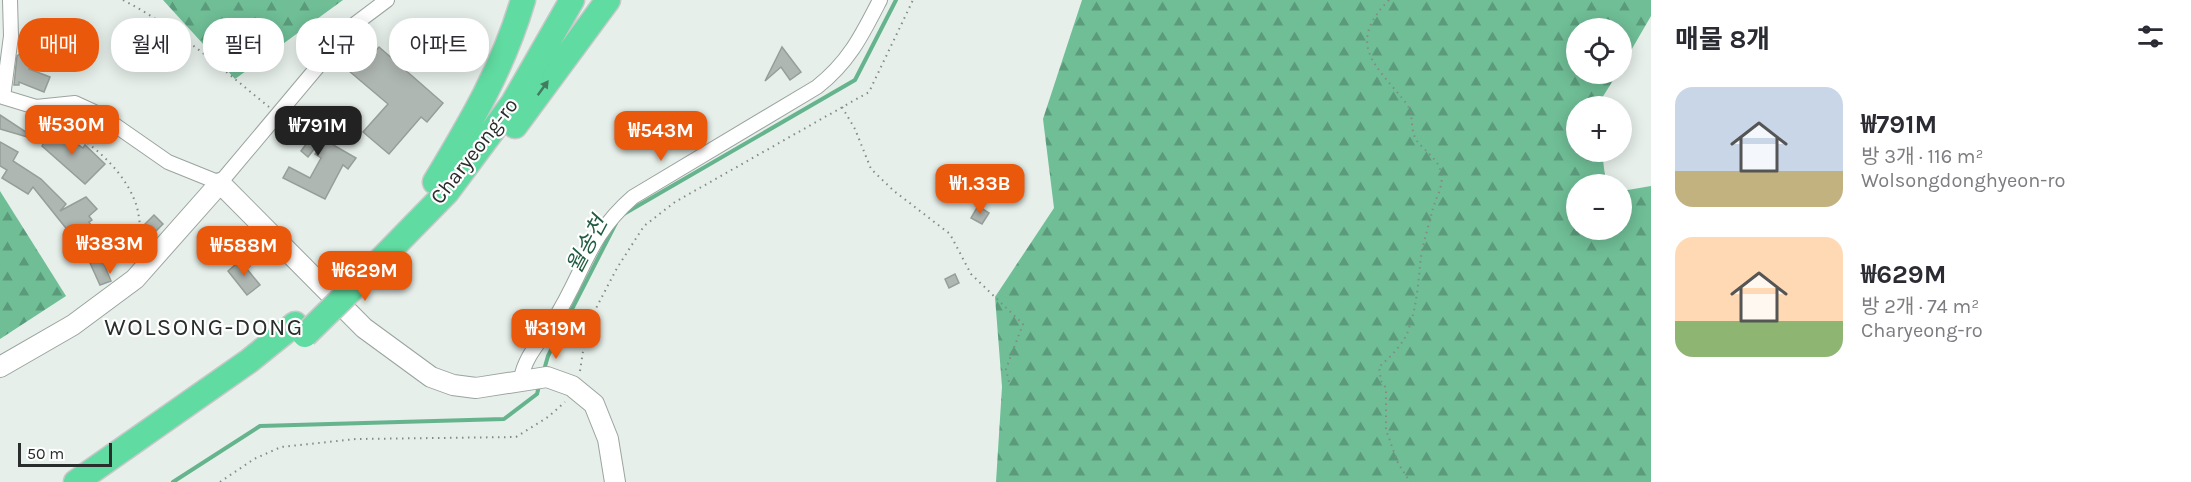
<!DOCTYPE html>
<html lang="ko">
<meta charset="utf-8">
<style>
body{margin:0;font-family:Karla,"Noto Sans KR",sans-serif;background:#f2f2f3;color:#2b2b33;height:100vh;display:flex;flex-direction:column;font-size:22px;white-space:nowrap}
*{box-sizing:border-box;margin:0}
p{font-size:20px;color:#7c7c81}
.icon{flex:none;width:33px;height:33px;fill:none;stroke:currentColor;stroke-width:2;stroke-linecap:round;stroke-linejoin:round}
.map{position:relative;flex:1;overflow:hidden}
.details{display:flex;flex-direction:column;background:#fff;width:540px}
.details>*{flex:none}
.banner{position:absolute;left:18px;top:18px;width:570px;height:54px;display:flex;gap:12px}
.buttons{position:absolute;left:1566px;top:18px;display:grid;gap:12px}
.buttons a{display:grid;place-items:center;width:66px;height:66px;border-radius:50%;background:#fff;box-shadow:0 3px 15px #0003;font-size:30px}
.scale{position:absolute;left:18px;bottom:15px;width:94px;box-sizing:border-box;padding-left:6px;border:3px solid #292d2b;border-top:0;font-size:16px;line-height:21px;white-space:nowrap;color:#292d2b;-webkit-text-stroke:4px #fff;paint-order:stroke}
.price{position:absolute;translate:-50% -51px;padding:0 14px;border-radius:12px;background:#ea580c;color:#fff;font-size:20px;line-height:39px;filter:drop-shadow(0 2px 3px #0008)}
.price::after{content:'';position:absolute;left:50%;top:36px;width:18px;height:14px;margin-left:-9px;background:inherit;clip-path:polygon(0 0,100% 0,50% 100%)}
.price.active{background:#222;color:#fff}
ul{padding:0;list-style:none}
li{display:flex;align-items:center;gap:18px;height:150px;padding:0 24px}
li span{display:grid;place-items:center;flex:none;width:168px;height:120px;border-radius:18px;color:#555}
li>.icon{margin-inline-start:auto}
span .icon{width:72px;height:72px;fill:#fffc;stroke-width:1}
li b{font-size:26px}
h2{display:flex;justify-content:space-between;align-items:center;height:72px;padding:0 24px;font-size:26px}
.pill{padding:0 21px;border-radius:24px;background:#fff;box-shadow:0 3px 15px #0003;font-size:21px;line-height:54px}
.pill.active{background:#ea580c;color:#fff}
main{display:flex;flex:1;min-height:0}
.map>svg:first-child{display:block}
.forest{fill:url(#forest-firs)}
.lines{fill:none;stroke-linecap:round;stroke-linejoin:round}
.stream{stroke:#65b48d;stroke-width:4}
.building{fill:#afb7b2;stroke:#959e99;stroke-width:1.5}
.street-casing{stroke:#9ba49f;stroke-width:16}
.secondary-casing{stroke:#9ba49f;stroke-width:22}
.highway-casing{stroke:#c7c8c8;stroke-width:27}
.path{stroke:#848b87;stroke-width:2;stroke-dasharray:1.5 4.5;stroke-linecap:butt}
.street{stroke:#fff;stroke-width:14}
.secondary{stroke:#fff;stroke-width:20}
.highway{stroke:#60dba1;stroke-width:24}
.highway-bridge-casing{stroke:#c7c8c8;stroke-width:27;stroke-linecap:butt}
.highway-bridge{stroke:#60dba1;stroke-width:24}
.oneway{fill:#427b60}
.labels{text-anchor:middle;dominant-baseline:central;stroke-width:4.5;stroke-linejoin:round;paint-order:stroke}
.street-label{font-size:21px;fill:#292d2b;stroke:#fff}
.water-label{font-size:22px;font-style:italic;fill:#225d42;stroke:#fff}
.quarter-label{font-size:24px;letter-spacing:1.5px;fill:#292d2b;stroke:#fff}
</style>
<main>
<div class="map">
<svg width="1651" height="482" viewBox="0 0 1651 482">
<defs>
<pattern id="forest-firs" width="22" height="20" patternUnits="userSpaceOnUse" patternTransform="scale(1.5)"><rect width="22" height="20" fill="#6fbe96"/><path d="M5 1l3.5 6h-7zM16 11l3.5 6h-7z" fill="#5b9b7b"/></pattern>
</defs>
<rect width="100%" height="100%" fill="#e6efea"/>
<g class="forest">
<path d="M163,0H343L235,79Z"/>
<path d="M1082,0H1651V16L1622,66V28H1576V74H1617L1597,106H1576V152H1602L1606,184H1576V230H1622V191L1651,186V482H996L1002,387L995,297L1054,208L1043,119Z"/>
<path d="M0,191L66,296L0,339Z"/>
</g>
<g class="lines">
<g class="stream">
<path d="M622,215L855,80L896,0"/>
<path d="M544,370L548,356L616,223"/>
<path d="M173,482L260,426L504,419L537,394L539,386"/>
</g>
</g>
<g class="building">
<path d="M222,26L240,39L246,30L259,39L247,57L215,36Z"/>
<path d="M348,45L360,54L366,46L374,53L379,47L443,103L427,122L421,117L389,154L363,132L388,104L336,60Z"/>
<path d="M413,46L431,55L426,65L408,56Z"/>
<path d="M782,47L801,72L790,80L781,67L765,81Z"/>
<path d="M21,53L34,59L29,69L50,77L44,92L19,82V85H14L17,56Z"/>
<path d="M0,115L32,136L31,138L0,129Z"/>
<path d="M291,115L317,131L330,116L337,122L323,139L356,158L348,169L343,165L325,199L283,178L289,167L310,178L321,158L315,154L318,150L315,148L308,157L301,151L307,143L283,128Z"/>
<path d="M40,128L61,139L64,135L83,148L85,145L105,164L85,184L42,146L44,142L37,140Z"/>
<path d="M0,142L18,152L13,161L41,179L66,204L60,211L86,197L97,209L89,216L92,220L89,222L106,249L100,254L111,281L100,285L85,252L33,187L28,194L2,178L7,170L0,166Z"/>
<path d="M978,206L989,213L982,224L971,218Z"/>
<path d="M154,215L163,224L151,236L142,227Z"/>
<path d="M243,258L250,266L247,269L260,285L247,295L228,271Z"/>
<path d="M955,274L959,283L949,288L945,279Z"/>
</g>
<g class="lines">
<g class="street-casing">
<g id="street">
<path d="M10,0L11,36L3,97L36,107L75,103L99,114L168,162L220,183L351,27L387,0"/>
<path d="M521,379C525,355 542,340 554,320C584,273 587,237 633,197L817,87C849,62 862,35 880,0"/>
</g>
</g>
<g class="secondary-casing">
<path id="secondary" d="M0,367L73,325L135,279L220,183L364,328L431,377L453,385L476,388L547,377L572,386L594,404L608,439L615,482"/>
</g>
<g class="highway-casing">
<g id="highway">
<path d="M515,126L608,0"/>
<path d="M435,182C471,122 503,68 523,0"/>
<path d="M354,287L447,192L513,103L572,0"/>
<path d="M76,482L249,361L295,324"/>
</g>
</g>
<g class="path">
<path d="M123,0C177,28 222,69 269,107"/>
<path d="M1389,0C1345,45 1376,65 1406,103C1415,114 1409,130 1417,141C1424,150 1437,159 1440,169C1446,184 1435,198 1432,212C1428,229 1421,248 1420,266C1418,286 1416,309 1409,328C1405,343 1390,357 1379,367L1381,381L1386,388V430L1398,463L1410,482"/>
<path d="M842,107L855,129L871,169L894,191L950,234L971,274L1023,324L1006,369L1009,382"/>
<path d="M46,119C80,133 120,164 134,199C141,214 138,229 145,244"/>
<path d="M580,371L584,345L593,314L617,268L644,226L675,202L869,92L913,0"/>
<path d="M220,482L254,459L281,447L356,439L516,437L548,417L565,402"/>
</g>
<use href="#street" class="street"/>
<use href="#secondary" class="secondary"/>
<use href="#highway" class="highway"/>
<g class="highway-bridge-casing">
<path id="highway-bridge" d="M305,335L354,287"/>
</g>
<use href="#highway-bridge" class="highway-bridge"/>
</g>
<defs><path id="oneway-solid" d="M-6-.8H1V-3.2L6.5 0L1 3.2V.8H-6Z" transform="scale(1.5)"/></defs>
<use class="oneway" href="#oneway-solid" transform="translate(543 88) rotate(-54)"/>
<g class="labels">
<g class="street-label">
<text transform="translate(474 151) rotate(-52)">Charyeong-ro</text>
</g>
<g class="water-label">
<text transform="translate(587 245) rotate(-62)">월송천</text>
</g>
<g class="quarter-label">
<text x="204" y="327">WOLSONG-DONG</text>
</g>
</g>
</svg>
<div class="buttons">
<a><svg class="icon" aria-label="locate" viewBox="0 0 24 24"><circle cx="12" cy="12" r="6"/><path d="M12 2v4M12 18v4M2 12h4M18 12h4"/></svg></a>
<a>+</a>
<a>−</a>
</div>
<div class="scale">50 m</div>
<b class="price" style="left:72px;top:156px">₩530M</b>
<b class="price active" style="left:318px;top:157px">₩791M</b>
<b class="price" style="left:661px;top:162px">₩543M</b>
<b class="price" style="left:980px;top:215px">₩1.33B</b>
<b class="price" style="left:110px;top:275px">₩383M</b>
<b class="price" style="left:244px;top:277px">₩588M</b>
<b class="price" style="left:365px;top:302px">₩629M</b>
<b class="price" style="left:556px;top:360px">₩319M</b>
<div class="banner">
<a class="pill active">매매</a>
<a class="pill">월세</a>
<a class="pill">필터</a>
<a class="pill">신규</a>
<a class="pill">아파트</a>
</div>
</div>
<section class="details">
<h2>매물 8개<svg class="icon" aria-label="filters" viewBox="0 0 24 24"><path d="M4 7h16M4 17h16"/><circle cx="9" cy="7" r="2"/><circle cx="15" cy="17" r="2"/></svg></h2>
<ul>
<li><span style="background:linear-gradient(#c9d6e8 70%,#c2b280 0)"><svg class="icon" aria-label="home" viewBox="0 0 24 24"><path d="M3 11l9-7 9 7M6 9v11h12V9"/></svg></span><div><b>₩791M</b><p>방 3개 · 116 m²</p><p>Wolsongdonghyeon-ro</p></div></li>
<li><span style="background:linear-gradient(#ffd9b3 70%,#8fb573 0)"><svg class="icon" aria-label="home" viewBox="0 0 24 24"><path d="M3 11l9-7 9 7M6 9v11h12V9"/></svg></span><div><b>₩629M</b><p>방 2개 · 74 m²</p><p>Charyeong-ro</p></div></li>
</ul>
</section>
</main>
